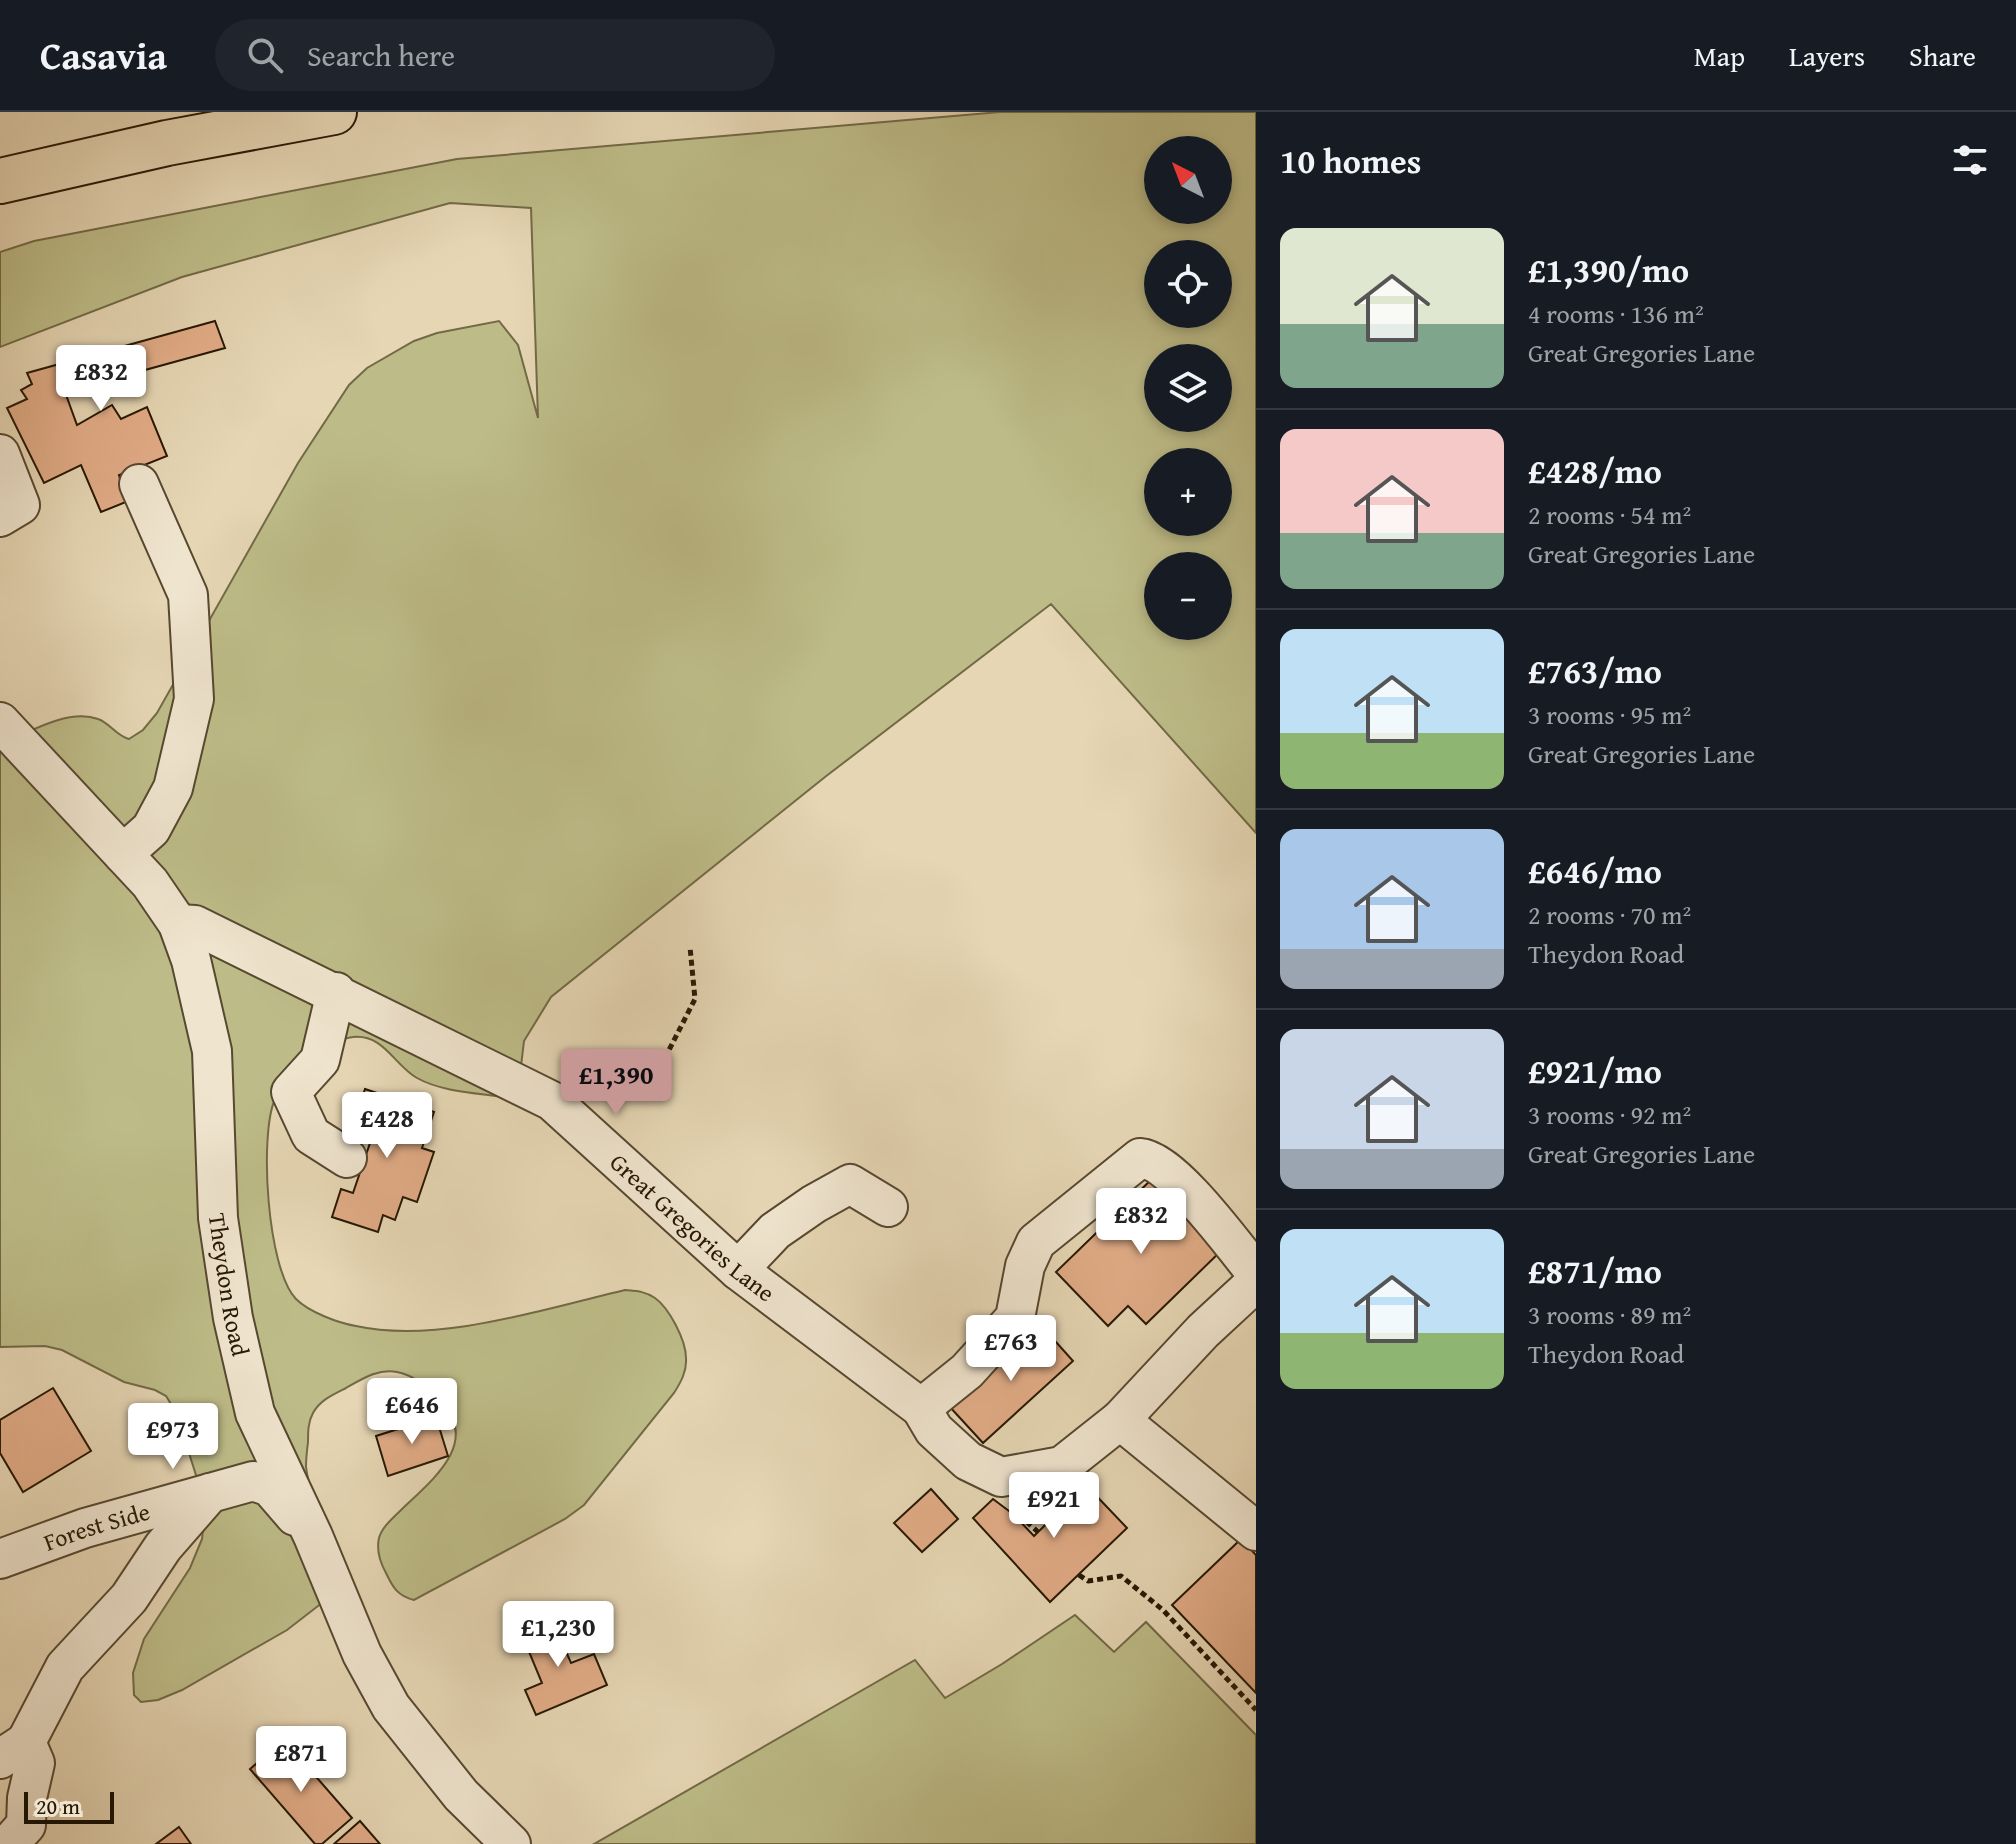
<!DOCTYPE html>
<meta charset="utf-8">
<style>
body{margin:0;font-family:"Gentium Book Plus",serif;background:#20242c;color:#f1f3f6;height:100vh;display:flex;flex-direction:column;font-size:30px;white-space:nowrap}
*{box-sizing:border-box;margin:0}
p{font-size:26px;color:#9ea1a6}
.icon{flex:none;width:44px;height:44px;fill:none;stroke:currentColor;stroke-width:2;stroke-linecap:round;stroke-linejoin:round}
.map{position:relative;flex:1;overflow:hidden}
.drawer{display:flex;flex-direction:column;background:#171b24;width:760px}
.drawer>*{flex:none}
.needle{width:52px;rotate:318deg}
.fabs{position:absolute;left:1144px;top:24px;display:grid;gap:16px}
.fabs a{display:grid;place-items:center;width:88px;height:88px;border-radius:50%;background:#171b24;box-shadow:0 4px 12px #0003;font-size:40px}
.scale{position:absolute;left:24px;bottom:20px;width:90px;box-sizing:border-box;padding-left:8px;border:4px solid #271804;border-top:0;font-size:22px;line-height:28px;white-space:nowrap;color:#271804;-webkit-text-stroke:6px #efe4ce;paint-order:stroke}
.price{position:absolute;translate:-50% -68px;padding:0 18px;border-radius:8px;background:#fff;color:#222;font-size:26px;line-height:52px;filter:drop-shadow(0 2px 4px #0008)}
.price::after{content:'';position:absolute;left:50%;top:48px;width:24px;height:18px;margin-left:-12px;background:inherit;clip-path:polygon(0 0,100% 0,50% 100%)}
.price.on{background:#c59692;color:#111}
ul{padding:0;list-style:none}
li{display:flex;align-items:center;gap:24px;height:200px;padding:0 24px}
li+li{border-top:2px solid #363941}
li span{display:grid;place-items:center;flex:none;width:224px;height:160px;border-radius:16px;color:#555}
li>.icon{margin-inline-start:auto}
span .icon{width:96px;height:96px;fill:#fffc;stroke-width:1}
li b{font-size:34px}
h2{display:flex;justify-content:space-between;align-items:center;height:96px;padding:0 24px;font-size:34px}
header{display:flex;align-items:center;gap:48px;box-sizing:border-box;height:112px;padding:0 40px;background:#171b24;border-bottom:2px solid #363941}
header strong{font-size:38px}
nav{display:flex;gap:44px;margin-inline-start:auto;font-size:28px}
.search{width:560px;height:72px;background:#20242c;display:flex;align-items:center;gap:20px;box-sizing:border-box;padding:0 28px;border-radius:44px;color:#9ea1a6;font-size:30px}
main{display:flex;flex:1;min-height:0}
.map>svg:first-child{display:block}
.green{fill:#bdbc88;stroke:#726a46;stroke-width:2;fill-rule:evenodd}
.building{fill:#e1ac87;stroke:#271804;stroke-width:2}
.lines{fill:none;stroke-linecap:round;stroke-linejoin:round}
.minor-casing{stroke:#574830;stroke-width:42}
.highway-casing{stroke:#271804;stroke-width:48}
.path{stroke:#271804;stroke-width:5;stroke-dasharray:6 4;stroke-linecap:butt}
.minor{stroke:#efe4ce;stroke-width:38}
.highway{stroke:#e6d6b4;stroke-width:44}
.labels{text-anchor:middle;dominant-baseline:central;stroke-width:6;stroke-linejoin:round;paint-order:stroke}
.street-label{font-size:24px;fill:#271804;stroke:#efe4ce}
</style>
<header>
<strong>Casavia</strong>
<div class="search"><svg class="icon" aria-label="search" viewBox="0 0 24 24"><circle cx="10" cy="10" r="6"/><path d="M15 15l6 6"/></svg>Search here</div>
<nav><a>Map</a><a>Layers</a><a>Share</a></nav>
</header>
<main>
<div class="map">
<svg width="1256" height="1732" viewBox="0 0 1256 1732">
<rect width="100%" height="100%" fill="#e6d6b4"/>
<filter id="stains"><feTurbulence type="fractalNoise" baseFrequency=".0025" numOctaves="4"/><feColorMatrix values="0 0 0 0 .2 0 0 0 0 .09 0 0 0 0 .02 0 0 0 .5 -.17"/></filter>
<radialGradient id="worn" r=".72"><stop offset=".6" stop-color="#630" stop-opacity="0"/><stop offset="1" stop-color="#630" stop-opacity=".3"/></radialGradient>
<g class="green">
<path d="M1000,0H1256V721L1051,492L825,665L551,885L524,929L521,954L511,986C481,981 444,981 417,966C394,953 384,922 353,925C336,926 300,953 287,966C282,971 278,980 275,987C259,1023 267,1157 296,1187C309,1200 338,1211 356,1214C438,1232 544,1197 625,1178C636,1179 645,1179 655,1186C669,1196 686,1228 686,1246C687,1259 681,1270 674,1281L584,1393L565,1407L414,1488C398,1484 393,1476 386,1461C380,1450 376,1439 379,1426C382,1415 393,1406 401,1398C431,1369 481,1331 441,1290C428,1277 417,1264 397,1260C379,1256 362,1267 346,1276C334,1282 320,1288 313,1301C308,1310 308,1320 308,1330C307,1338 306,1347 306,1355C310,1387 331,1421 343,1451L331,1484L287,1518L182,1578L158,1588L141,1590L134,1583L133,1561L144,1527L190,1456L202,1427L204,1409L201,1379L176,1300L166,1284L155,1278L124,1270L62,1238L45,1234L0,1235V633C27,621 68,596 98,607C110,611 116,624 129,627L143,618L157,601L298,351L349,273L367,256L414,229L437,221L499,209L518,233L538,306L531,96L450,91L182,165L0,235V140L34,129L457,47ZM1158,38H1218V98H1158ZM1158,142H1218V202H1158ZM1158,246H1218V306H1158ZM1158,350H1218V410H1158ZM1158,454H1218V514H1158Z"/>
<path d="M1075,1503L1114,1540L1146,1510L1256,1623V1732H594L915,1548L945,1586L1002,1552Z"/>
</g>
<g class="building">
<path d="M215,209L225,236L65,280L77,313L112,293L121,307L147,295L167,344L119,363L126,390L101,400L81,353L44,371L7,296L27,287L21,278L32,272L27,261Z"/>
<path d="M365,977L434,1000L422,1036L434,1040L417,1090L403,1085L395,1108L383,1103L378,1120L332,1105L341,1077L353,1081L371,1028L351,1021Z"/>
<path d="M1155,1064L1224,1136L1146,1212L1128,1194L1108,1214L1056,1160Z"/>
<path d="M1039,1211L1073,1249L983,1331L949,1294Z"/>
<path d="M53,1276L91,1339L23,1380L0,1341V1308Z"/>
<path d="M436,1305L448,1344L388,1364L376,1324Z"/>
<path d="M1086,1373L1127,1416L1050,1490L973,1406L993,1387L1013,1402L1034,1424Z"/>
<path d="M931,1377L958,1407L922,1440L894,1411Z"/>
<path d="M1241,1427L1256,1443V1581L1172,1493Z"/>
<path d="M551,1505L571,1551L594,1542L607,1573L536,1603L525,1578L542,1571L520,1518Z"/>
<path d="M284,1628L352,1706L322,1732H315L250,1657Z"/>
<path d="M360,1709L380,1732H334Z"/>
<path d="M179,1715L191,1732H156Z"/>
</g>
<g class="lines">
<g class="minor-casing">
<g id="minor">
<path d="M0,342L20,393L0,405"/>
<path id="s1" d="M0,610L150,771L178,812L191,848L212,939L218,1106L233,1206L255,1301L313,1424L362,1542L391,1595L461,1683L511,1732"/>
<path d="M123,742L151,717L173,676L194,587L188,483L139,372"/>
<path id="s2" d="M178,812L195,813L552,989L738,1158L921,1296L934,1318L968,1349L1001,1365L1062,1354L1120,1308L1203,1219L1256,1170"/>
<path d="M336,880L320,948L291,980L311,1023L347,1046"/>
<path d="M738,1158L775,1119L814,1092L850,1072L888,1095"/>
<path d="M921,1296L967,1259L1015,1206L1025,1154L1036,1130L1140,1046C1172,1048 1234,1134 1256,1161"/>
<path d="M1120,1308L1256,1419"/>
<path id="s3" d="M0,1447L85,1416L253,1369L270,1375L295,1404"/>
<path d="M26,1630L65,1555L129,1486L163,1435L210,1381"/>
<path d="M0,1647L26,1630L35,1651L27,1686L26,1713L9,1732"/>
</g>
</g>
<g class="highway-casing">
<path id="highway" d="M0,69L167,31L334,0"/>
</g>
<g class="path">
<path d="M564,956L624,955L667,942L695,887L690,835"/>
<path d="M1012,1396L1038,1420"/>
<path d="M1079,1463L1088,1469L1121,1464L1163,1498L1256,1598"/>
</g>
<use href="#minor" class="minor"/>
<use href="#highway" class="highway"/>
</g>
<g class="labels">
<g class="street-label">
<text stroke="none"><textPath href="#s2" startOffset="604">Great Gregories Lane</textPath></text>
<text stroke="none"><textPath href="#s1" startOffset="636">Theydon Road</textPath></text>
<text stroke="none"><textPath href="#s3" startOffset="102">Forest Side</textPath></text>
</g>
</g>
<rect width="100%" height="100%" filter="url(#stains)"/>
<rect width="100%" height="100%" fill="url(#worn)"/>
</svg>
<div class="fabs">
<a><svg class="needle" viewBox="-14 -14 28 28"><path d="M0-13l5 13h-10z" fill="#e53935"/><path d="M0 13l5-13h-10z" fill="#9ea1a6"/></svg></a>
<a><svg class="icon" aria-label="locate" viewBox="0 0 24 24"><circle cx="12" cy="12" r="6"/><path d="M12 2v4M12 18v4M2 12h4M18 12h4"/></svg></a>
<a><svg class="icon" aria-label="layers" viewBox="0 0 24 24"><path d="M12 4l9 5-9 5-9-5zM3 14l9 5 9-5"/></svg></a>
<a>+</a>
<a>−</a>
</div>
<div class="scale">20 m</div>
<b class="price" style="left:101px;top:301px">£832</b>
<b class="price on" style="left:616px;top:1005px">£1,390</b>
<b class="price" style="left:387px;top:1048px">£428</b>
<b class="price" style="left:1141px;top:1144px">£832</b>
<b class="price" style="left:1011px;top:1271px">£763</b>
<b class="price" style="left:412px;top:1334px">£646</b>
<b class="price" style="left:173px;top:1359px">£973</b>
<b class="price" style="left:1054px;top:1428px">£921</b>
<b class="price" style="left:558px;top:1557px">£1,230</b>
<b class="price" style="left:301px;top:1682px">£871</b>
</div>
<section class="drawer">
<h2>10 homes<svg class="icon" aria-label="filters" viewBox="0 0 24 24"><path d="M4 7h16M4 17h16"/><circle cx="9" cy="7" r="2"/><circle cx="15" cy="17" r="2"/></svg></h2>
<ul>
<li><span style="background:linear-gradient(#dfe7d0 60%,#7fa58c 0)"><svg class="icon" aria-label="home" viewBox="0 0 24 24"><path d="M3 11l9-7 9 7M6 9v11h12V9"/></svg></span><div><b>£1,390/mo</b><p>4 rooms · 136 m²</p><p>Great Gregories Lane</p></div></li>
<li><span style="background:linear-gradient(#f6c9c9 65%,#7fa58c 0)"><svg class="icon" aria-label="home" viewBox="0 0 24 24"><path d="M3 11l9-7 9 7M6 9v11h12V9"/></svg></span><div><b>£428/mo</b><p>2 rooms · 54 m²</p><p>Great Gregories Lane</p></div></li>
<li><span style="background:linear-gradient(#bfe0f5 65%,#8fb573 0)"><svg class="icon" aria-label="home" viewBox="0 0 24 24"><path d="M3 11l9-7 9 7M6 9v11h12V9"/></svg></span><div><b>£763/mo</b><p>3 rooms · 95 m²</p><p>Great Gregories Lane</p></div></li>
<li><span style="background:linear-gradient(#a9c7e8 75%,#9aa5b1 0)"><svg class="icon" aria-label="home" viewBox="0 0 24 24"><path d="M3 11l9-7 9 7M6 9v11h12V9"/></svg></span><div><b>£646/mo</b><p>2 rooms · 70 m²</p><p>Theydon Road</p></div></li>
<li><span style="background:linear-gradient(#c9d6e8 75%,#9aa5b1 0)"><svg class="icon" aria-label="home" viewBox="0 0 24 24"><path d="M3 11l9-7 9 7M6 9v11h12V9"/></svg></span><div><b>£921/mo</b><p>3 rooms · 92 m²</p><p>Great Gregories Lane</p></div></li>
<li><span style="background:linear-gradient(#bfe0f5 65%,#8fb573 0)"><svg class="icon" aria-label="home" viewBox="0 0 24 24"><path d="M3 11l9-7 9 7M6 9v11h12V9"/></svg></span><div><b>£871/mo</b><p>3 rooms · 89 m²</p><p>Theydon Road</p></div></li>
</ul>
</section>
</main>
